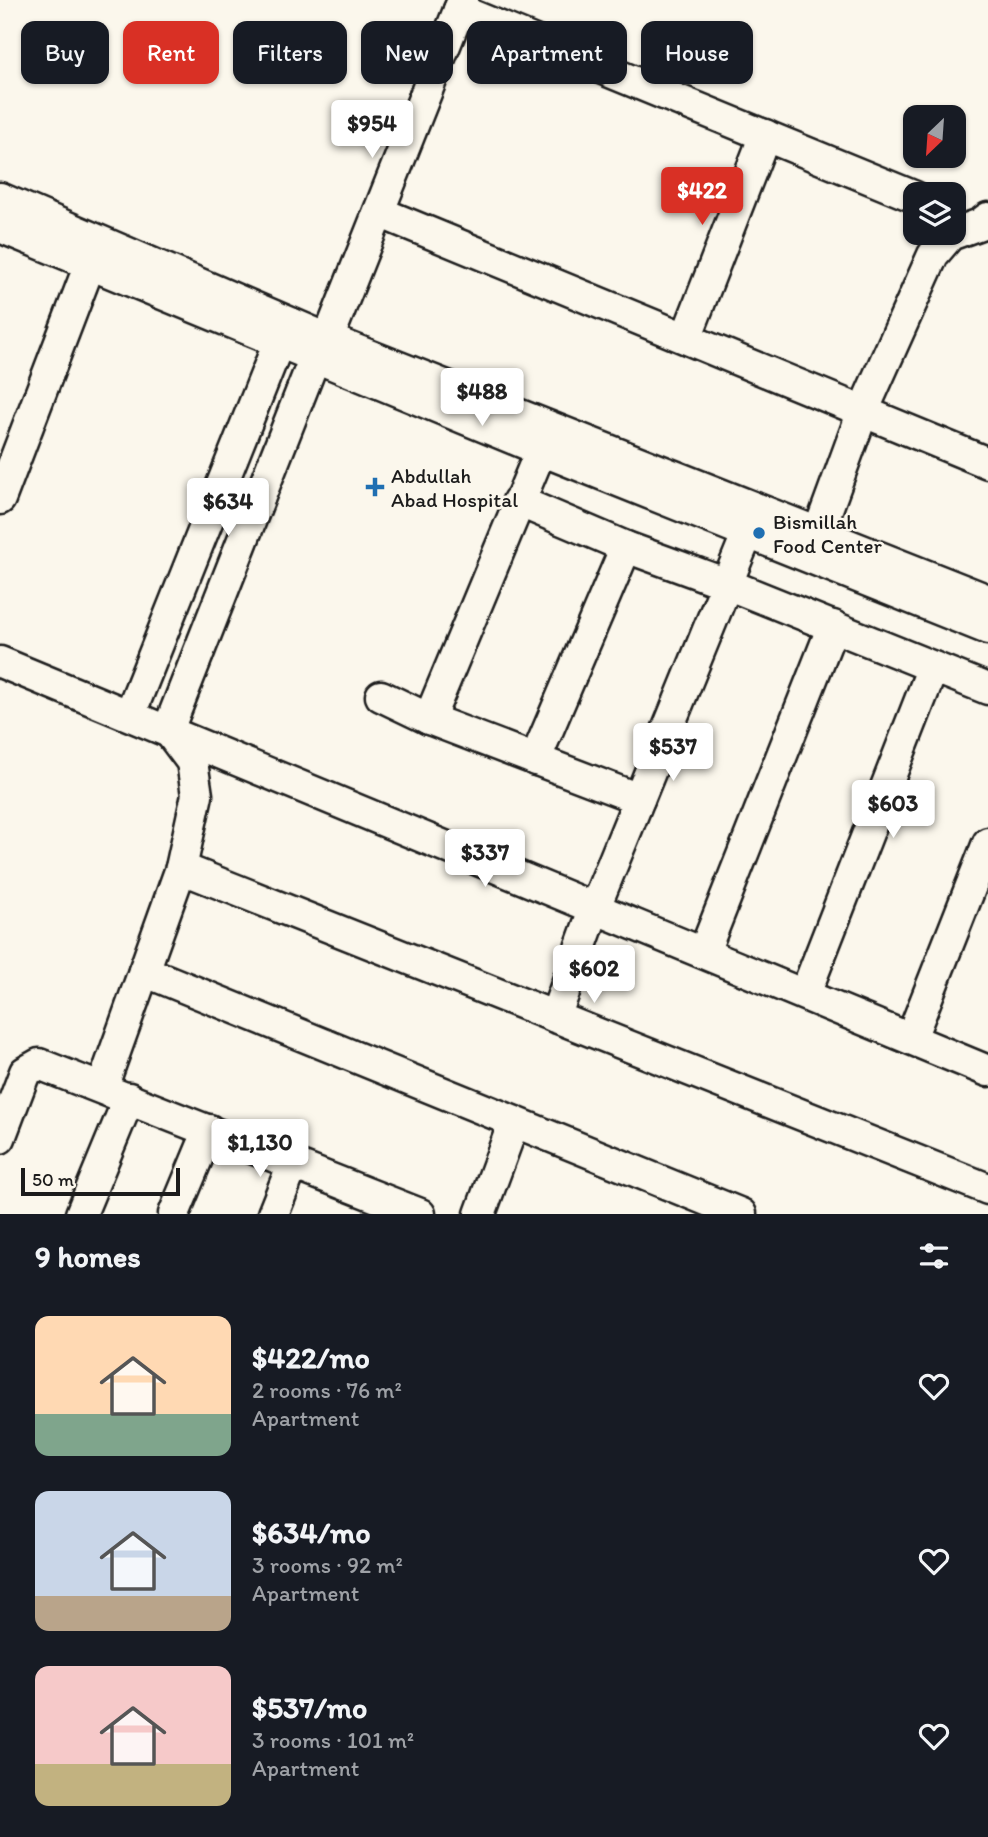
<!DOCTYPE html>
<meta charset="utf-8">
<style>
body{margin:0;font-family:Itim,sans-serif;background:#242831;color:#f1f3f6;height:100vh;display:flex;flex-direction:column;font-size:26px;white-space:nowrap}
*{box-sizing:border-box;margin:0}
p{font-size:23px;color:#9ea1a6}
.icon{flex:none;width:38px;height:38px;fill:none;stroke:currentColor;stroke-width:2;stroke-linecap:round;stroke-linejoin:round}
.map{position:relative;height:1214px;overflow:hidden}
.panel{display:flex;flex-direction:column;background:#171b24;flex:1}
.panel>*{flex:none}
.banner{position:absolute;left:21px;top:21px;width:947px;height:63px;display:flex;gap:14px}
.needle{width:46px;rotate:205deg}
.controls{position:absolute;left:903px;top:105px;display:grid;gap:14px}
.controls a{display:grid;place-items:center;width:63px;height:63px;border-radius:14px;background:#171b24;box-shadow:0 2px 5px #0004;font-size:35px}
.scale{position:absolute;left:21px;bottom:18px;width:159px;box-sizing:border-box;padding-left:7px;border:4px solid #1c1c1c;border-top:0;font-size:19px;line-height:24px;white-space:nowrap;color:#1c1c1c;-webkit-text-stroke:5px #fbf7ec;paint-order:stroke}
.price{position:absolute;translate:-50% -60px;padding:0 16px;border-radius:7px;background:#fff;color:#222;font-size:23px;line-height:46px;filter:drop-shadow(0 2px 4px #0008)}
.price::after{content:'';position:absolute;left:50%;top:42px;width:21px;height:16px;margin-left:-10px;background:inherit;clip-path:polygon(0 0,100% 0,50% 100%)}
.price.selected{background:#d93025;color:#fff}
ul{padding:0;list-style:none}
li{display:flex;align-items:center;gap:21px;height:175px;padding:0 35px}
li span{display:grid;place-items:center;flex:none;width:196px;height:140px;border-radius:14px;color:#555}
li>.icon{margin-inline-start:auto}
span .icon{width:84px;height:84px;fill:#fffc;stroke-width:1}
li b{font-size:30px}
h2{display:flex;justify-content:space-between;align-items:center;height:84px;padding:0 35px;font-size:30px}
.tag{padding:0 24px;border-radius:14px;background:#171b24;box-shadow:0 2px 5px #0004;font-size:24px;line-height:63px}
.tag.selected{background:#d93025;color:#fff}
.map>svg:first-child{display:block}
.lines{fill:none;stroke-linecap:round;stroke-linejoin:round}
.minor-casing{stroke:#1c1c1c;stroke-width:35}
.minor{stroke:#fbf7ec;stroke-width:30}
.poi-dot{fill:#1f6fb2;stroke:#fbf7ec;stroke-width:2.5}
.labels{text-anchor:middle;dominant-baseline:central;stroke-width:5;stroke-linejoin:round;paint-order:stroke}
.poi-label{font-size:21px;fill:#1c1c1c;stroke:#fbf7ec;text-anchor:start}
</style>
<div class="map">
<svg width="988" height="1214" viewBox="0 0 988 1214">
<rect width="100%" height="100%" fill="#fbf7ec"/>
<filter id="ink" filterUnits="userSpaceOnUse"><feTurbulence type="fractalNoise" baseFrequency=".0143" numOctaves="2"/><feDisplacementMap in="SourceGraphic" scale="14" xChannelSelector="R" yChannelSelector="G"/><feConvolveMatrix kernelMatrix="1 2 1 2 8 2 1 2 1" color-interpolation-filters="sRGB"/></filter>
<g filter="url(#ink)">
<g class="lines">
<g class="minor-casing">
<g id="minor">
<path d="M459,10L915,197"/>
<path d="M0,198L328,339L988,600"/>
<path d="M379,212L988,463"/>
<path d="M0,227L541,450L988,629"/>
<path d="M686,338L765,135"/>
<path d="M328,339L463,0"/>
<path d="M0,499L90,264"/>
<path d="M518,501L626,547L727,584L988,689"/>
<path d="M812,550L863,411L933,255L950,235L980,224L988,218"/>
<path d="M0,662L988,1071"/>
<path d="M381,696L429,719L639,799"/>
<path d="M130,714L279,342"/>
<path d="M429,719L541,450"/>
<path d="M535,760L626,547"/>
<path d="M181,868L988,1189"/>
<path d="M704,952L833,626"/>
<path d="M144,971L741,1214"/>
<path d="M805,994L933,667"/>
<path d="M555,1017L595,907L748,532"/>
<path d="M911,1038L988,843"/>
<path d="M102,1088L181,868L197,795L192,762L168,730L315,357"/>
<path d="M0,1138L25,1072L39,1064L420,1214"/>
<path d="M81,1214L129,1098"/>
<path d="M174,1214L209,1130"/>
<path d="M273,1214L293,1164"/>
<path d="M480,1214L514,1122"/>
</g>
</g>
<use href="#minor" class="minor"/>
</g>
</g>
<g class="poi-dot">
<path d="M371.5 476.5h7v7h7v7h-7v7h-7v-7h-7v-7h7z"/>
<circle cx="759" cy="533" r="7"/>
</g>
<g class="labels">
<g class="poi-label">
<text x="391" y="475">Abdullah<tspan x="391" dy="24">Abad Hospital</tspan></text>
<text x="773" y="521">Bismillah<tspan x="773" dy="24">Food Center</tspan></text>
</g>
</g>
</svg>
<div class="controls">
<a><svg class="needle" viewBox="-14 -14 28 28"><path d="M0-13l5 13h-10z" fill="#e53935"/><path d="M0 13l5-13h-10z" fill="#9ea1a6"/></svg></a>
<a><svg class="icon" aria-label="layers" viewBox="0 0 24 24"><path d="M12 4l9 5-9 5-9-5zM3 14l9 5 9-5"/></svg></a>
</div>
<div class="scale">50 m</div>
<b class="price" style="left:372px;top:160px">$954</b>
<b class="price selected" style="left:702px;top:227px">$422</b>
<b class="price" style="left:482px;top:428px">$488</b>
<b class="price" style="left:228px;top:538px">$634</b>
<b class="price" style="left:673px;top:783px">$537</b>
<b class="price" style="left:893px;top:840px">$603</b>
<b class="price" style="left:485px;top:889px">$337</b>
<b class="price" style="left:594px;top:1005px">$602</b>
<b class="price" style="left:260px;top:1179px">$1,130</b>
<div class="banner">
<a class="tag">Buy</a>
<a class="tag selected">Rent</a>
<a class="tag">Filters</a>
<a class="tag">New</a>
<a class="tag">Apartment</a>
<a class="tag">House</a>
</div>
</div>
<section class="panel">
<h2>9 homes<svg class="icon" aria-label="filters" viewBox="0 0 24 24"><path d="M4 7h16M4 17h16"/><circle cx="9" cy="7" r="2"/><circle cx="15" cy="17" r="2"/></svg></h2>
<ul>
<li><span style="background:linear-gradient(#ffd9b3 70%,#7fa58c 0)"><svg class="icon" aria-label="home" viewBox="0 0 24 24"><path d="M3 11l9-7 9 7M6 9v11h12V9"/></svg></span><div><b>$422/mo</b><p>2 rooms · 76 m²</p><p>Apartment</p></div><svg class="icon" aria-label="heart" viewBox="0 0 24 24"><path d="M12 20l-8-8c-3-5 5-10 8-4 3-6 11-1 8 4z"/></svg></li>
<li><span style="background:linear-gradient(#c9d6e8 75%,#b9a48a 0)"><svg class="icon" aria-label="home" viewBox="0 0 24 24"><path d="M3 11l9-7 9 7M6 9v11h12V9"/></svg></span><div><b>$634/mo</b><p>3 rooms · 92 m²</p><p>Apartment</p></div><svg class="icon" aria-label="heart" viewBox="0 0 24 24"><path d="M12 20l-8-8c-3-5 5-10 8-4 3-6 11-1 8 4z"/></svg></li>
<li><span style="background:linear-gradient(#f6c9c9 70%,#c2b280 0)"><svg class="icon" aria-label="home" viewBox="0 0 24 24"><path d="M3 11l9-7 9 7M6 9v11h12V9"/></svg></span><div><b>$537/mo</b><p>3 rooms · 101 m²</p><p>Apartment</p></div><svg class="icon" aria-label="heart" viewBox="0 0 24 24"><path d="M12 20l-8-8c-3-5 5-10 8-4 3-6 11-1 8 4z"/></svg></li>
</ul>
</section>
